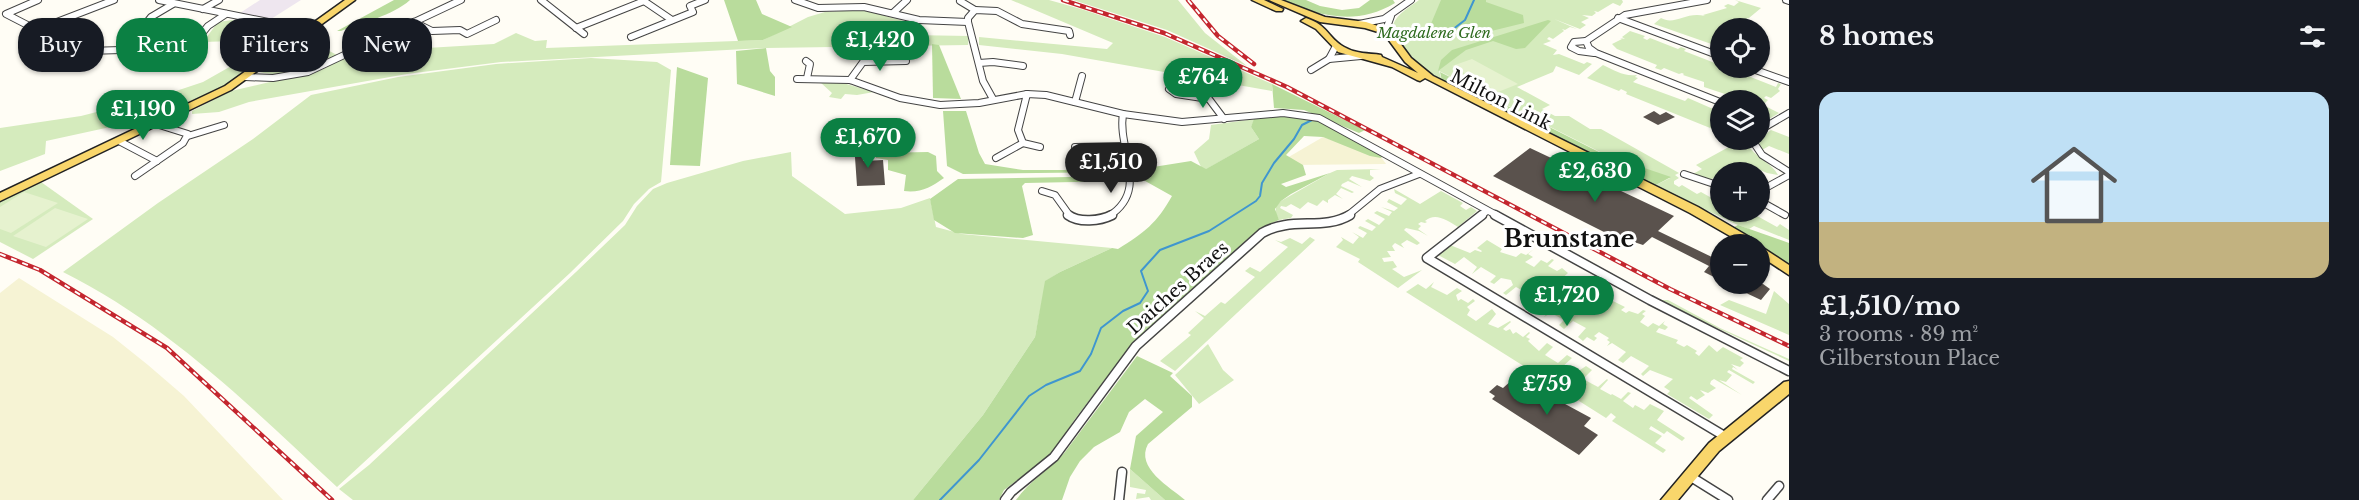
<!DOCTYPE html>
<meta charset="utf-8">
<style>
body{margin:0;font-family:"Libre Baskerville",serif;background:#242831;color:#f1f3f6;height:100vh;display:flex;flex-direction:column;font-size:22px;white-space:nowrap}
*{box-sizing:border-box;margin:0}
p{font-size:20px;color:#9ea1a6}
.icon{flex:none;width:33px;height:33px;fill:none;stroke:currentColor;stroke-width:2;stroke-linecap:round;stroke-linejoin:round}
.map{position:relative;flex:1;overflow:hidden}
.sheet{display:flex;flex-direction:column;background:#171b24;width:570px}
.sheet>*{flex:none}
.top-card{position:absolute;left:18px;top:18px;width:570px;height:54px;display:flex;gap:12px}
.tools{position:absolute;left:1710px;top:18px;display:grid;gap:12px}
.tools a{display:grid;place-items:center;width:60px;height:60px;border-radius:50%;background:#171b24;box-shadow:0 2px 4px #0004;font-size:30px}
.price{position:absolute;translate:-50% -51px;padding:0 14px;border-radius:21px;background:#0b8043;color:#fff;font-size:20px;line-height:39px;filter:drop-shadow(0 2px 3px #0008)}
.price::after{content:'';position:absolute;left:50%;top:36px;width:18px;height:14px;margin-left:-9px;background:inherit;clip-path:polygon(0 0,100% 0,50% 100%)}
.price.active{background:#222;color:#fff}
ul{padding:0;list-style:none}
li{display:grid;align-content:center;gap:12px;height:318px;padding:0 30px}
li+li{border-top:2px solid #363941}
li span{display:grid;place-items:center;height:186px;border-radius:18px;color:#555}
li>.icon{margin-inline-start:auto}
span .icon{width:108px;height:108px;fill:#fffc;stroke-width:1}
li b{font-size:26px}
h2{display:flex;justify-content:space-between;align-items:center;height:72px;padding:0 30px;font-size:26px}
.chip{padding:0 21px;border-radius:24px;background:#171b24;box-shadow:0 2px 4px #0004;font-size:21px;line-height:54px}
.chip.active{background:#0b8043;color:#fff}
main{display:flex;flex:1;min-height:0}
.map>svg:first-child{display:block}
.industrial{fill:#eee6ef}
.farmland{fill:#f6f3d4}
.green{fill:#d5ebbd}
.forest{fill:#b9dc9c}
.pitch{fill:#e6f2cf}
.water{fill:#b9e0f7;stroke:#3f96cf;stroke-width:1.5}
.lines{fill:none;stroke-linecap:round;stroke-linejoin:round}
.stream{stroke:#3f96cf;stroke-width:2}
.building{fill:#5a524d}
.minor-far1-casing{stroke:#444;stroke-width:8}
.minor-casing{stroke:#444;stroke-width:11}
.primary-casing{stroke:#222;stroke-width:3}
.minor-far1{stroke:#fff;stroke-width:6}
.minor{stroke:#fff;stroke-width:8}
.primary{fill:#f9d66b;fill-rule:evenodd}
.rail-casing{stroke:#c4262e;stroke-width:4.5}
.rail{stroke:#fff;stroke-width:2;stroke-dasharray:6;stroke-linecap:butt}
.labels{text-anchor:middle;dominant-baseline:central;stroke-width:6;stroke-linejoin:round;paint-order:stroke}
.far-park-label{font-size:15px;font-style:italic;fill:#2f6b1f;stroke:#fff}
.street-label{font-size:18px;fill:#111;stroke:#fff}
.district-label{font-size:24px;font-weight:bold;fill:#111;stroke:#fff}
</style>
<main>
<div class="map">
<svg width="1789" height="500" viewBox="0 0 1789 500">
<rect width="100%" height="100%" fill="#fffdf5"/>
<path class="industrial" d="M260,0H301L271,19L240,13Z"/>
<g class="farmland">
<path d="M1323,137L1381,157L1386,164L1293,165L1287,158Z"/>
<path d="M19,278L113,337L148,365L184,396L283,500H0V293Z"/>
</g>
<g class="green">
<path d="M1011,0H1049L1081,9L1165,37L1272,84V91L1062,54L979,45V37L1107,49L1113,43Z"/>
<path d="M1073,0H1178L1205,33L1247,66L1167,30Z"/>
<path d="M1419,0H1622L1623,2L1620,6L1613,3L1598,12L1594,11L1596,13L1592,16L1582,15L1589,18L1581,22L1586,25L1580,29L1554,19L1577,29L1570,27L1565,30L1562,29L1564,31L1553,39L1549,37L1547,39L1551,41L1543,44L1557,50L1553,55L1559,54L1584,64L1587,62L1592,64L1579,75L1556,66L1553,72L1517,87L1550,105L1542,109L1555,116H1569L1590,129H1601L1679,173L1675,175L1679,178L1674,181V184L1679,187L1682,185L1697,194L1701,192L1717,201L1720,199V212H1750L1777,227L1780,224L1789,230V240L1754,226L1749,229L1738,225L1654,186L1670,178L1606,155L1439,71L1442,81C1429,73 1390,42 1393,26C1395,15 1411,6 1419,0Z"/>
<path d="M1735,0L1761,8L1749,18L1741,20L1754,27L1746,24L1743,28H1720V47L1654,24L1661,18C1675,26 1686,11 1705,16L1703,15L1727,8L1724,6L1728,4L1734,6L1739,2Z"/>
<path d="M860,10C878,13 893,19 910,22L911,35L969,36L968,45L766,48L501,62L407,74L249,102L219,112L192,114V111L231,91L321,70L375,43L393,50L494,44L516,33L535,41L547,40L546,48L763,40L808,17L825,12Z"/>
<path d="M232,20L260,26L235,41L203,42L218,22Z"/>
<path d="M1630,31L1645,36L1643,38L1647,40L1650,38L1678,49L1681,47L1686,49L1684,51L1720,65V68H1735L1733,70L1776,87L1778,83L1781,84L1778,89L1780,91L1771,98L1766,96L1764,98L1768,100L1763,105L1779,113L1769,119L1761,118L1760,100H1742L1743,97L1736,95L1734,97L1704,87V82L1683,75L1684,74L1682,73L1679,74L1664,68L1661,70L1655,68L1657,65L1617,49L1612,44L1622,39L1620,38L1625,39L1622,37Z"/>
<path d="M310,41L339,56C315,67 286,79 260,72L278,55Z"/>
<path d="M272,43L284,45L226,86L151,121L147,119L46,141L45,154L0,171V128L81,116L167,94L203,82Z"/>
<path d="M591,58L657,62L671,70L661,182L649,189L634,204L623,221L570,273L337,487C251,407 169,325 63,272L158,203L253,139L311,95L398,77L496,64Z"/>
<path d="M1603,65C1614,70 1624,77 1637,75L1635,77L1638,78L1633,82L1685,101L1688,98L1720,112V132L1626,94L1627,92L1621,89L1619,91L1587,78Z"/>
<path d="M820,82L843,83L874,92L857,95L845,94L841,99L829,97L832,93Z"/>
<path d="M1255,119L1251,127L1259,139L1203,171L1194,152L1209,139L1211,125Z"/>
<path d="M1771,130L1789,137V154L1769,146L1762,150L1758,140Z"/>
<path d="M1736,143L1747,144C1755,157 1772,163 1778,175L1767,173L1758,169L1751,172H1720V178L1717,176L1710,180L1693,174L1702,169L1696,165Z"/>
<path d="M791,152L792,176L845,214L901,208L930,198L936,227L962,234L1112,248L1060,272L1046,281L1035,337L983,415L913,500H353L339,489L369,465L576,272L625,225L637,206L653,189L667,183L743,161Z"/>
<path d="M1381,169L1370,170V175L1374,178L1370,181L1352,176L1349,179L1362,187L1348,181L1342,184L1341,186L1354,192L1352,193L1341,188L1336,194L1343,199L1335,195L1328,200V203L1323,200L1317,206L1308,202L1300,209L1291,204L1286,207L1281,206L1280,208L1293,215L1291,218L1279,220L1276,214V206L1281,201L1330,173L1337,170Z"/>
<path d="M41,182L93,219L33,259L0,242V201Z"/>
<path d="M1394,189L1420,204L1441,191L1463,203L1460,206L1466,210L1471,207L1477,211L1458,227C1447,220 1435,212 1425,221L1427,222L1425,223L1421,222L1418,224L1421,226L1418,229L1428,236L1419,231L1406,228L1404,230L1420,243L1417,245L1407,240L1401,244L1404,248L1395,243L1392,246L1395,251H1387L1391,257L1382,258L1384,262L1393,261L1397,267L1392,269L1404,277L1422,270L1398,288L1358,262L1360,259L1336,247L1343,240L1341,237L1353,244L1359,237L1352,232L1363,238L1367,233L1358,228L1360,226L1372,231L1376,227L1365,221L1368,219L1379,225L1385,219L1374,213L1377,211L1389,216L1392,212L1381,207L1394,211L1398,208L1387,202L1389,199L1401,205L1407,199L1395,193Z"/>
<path d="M1310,237L1315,240L1175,371L1160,361L1191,335L1188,333L1204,318L1195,311L1205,316L1221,302L1225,304L1255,277L1245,271L1250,267L1260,272L1288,247L1275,240L1281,242L1290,238L1302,244Z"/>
<path d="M1487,240L1502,249L1500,252L1516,257L1521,253L1526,255L1534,249L1528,254L1533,257L1525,262L1534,267L1541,260L1547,263L1552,259L1554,260L1548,266L1557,271L1562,268L1568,273L1559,281L1564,284L1567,281L1578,287L1587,279L1589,280L1585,284L1595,291L1593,294L1597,296L1605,289L1607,290L1598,298L1608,305L1613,301L1625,307L1621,310L1626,313L1629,311L1638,314L1643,310L1646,311L1642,314L1645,316L1640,322L1648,327L1653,323L1659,326L1665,321L1663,324L1668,327L1665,330L1659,328L1656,332L1678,340L1676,343L1684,347L1687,345L1697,351L1695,353L1699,356L1709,345L1717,352L1723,347L1743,358L1740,360L1744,363L1740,367L1731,364L1738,370L1733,367L1732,369L1755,382L1753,384L1729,370L1727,372L1732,375L1726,382L1719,380L1742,395L1714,379L1711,381L1710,384L1716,388L1708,393L1700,390L1705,395L1697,400L1691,396L1689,398L1713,415L1709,419L1667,394L1670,391L1664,387L1673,379L1650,370L1643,376L1641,374L1649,366L1631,356L1623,363L1618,360L1626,352L1612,343L1607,346L1610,342L1607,340L1609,338L1599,332L1594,336L1597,338L1594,341L1587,337L1583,341L1578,337L1586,328L1573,321L1564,329L1559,325L1564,320L1551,313L1544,317L1548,312L1544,310L1546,307L1531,301L1525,306L1535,294L1530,291L1527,293L1516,287L1506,295L1503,293L1513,285L1511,280L1501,278L1494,284L1490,282L1496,276L1481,267L1472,274L1477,267L1464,257L1455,264L1438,255L1450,245L1470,253L1475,250L1481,252L1482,251L1477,248Z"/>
<path d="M1434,282L1431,287L1447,295L1457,288L1462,291L1456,295L1458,301L1461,299L1468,303L1473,299L1475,301L1467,307L1470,310L1467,315L1476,321L1492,309L1496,314L1488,324L1498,328L1510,321L1511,322L1503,329L1506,331L1510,329L1513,334L1516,332L1523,337L1529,332L1530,333L1526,337L1530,339L1528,341L1539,351L1547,343L1553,347L1545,355L1558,363L1567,355L1572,358L1560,369L1567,374L1569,372L1574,374L1586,366L1592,370L1583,379L1598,387L1607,379L1608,380L1600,389L1611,395L1612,394L1621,399L1628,392L1631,393L1623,401L1633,408L1635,405L1644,410L1650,404L1664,411L1657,420L1685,438L1682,441L1667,431L1664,434L1651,426L1649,429L1662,436L1655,443L1666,450L1663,453L1612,421L1616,417L1611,413L1606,418L1406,292L1418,284L1426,289Z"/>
<path d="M1774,291L1789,304V335L1720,305L1729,300L1766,314Z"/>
<path d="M1656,300H1668L1720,328L1789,359V361Z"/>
<path d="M1208,344L1223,370L1234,380L1199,404L1175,375Z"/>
<path d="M1130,469L1165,500H1151L1149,497L1136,499L1137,493L1145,494L1146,490L1130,487Z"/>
</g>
<g class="forest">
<path d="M394,0H410C392,16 363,22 341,31H337Z"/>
<path d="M724,0H756L762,14L792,27L763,40L738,41Z"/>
<path d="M1278,0H1306L1320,6L1342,10L1359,8L1370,0H1393L1395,3C1355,27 1319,15 1278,0Z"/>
<path d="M1441,0H1486V2L1523,15L1524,23L1471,36L1456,33L1447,36L1430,26Z"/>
<path d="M1548,20L1551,21L1525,48L1516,49L1493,41L1466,50L1438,71L1441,60L1452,50Z"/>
<path d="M932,44L939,45L961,99L933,98Z"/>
<path d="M766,48L770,71L775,77V96L737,84L736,51Z"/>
<path d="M677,67L708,78L700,166L670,165Z"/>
<path d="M1440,72L1603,154L1671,177L1654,186L1442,81Z"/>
<path d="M1272,84L1365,130L1359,133L1304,110L1274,108Z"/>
<path d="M943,111H966L979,153L985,164L1023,170H1122V172L963,174L947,166Z"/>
<path d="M1286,115L1315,119L1383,155L1381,158L1370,156L1323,137L1304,136L1286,155L1303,165L1306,175L1281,184L1286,187L1330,173L1291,194L1281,201L1275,209L1279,220L1260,228L1135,340L1075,419L1051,455L1004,490L999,500H913L983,415L1035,337L1045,281L1060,272L1112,248L1118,249C1144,233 1157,223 1172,196L1138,177L1147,168L1191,161L1206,169L1259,139L1251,127L1254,119Z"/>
<path d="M928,152L936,156L937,171L944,178C931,187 921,193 904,191L906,175L888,170V160L876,158V153Z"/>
<path d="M1123,176L1125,181L1025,183L1022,186L1033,235L1023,238L955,233L934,220L930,199L958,179Z"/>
<path d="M1738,225L1789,243V264L1732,228Z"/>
<path d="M1137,356L1173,373L1170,376L1192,396V407L1148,444C1135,468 1170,487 1185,500H1165L1130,469L1136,436L1163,412L1145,399L1129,412L1120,432L1094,447L1080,461L1070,477L1062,500H1016C1030,480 1050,470 1065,452Z"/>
</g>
<g class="pitch">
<path d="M1472,59L1518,84L1498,92L1452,66Z"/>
<path d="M24,192L58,203L11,233L0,229V207Z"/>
<path d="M55,208L88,219L46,247L13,236Z"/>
</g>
<path class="water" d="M313,50L319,55L317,61L300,68H283V63L291,55Z"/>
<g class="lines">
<g class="stream">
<path d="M1448,33L1465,20L1474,0"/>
<path d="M940,500L979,460L1029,396L1046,385L1080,371L1091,354L1101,328L1123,311L1140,303L1148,291L1141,271L1160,250L1209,231L1256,201L1260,196L1262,183L1274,163L1294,139L1302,125L1312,120"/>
</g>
</g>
<g class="building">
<path d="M1654,111L1660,115L1666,112L1675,117L1658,125L1643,117Z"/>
<path d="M854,143H863V161L883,160L885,185L857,186Z"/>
<path d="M1530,148L1674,216L1658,231L1716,259L1720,254V280L1704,272L1709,266L1652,237L1643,245L1604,232L1493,176Z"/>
<path d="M1727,284H1763L1770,289L1761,300Z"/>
<path d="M1512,380L1549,403L1554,398L1591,418L1584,426L1598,435L1579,455L1492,399L1495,396L1489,392L1497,385L1503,388Z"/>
</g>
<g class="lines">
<g class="minor-far1-casing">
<g id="minor-far1">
<path d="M38,0L6,14L72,48L87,51L190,48L208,26L226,14"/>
<path d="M159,0L308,30"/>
<path d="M541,0L584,34"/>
<path d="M795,0L818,8L864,7L919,20L968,22"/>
<path d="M1707,0L1625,15L1586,41L1589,48L1596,53L1720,102"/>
<path d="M1786,0L1789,1"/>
<path d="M644,1L672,20"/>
<path d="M960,1L975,10"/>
<path d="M203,9L219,0"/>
<path d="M893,13L907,0"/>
<path d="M1391,16L1387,27L1391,37"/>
<path d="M1618,18L1720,56"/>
<path d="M414,22L432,31L460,30L467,34L496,20"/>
<path d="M1359,24L1384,19L1411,0"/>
<path d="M576,28L644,1L642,0"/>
<path d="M36,30L114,0"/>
<path d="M631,37L693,12L690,6L705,0"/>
<path d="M1586,41L1574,42L1571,47L1579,51L1594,53"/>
<path d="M126,49L151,17L173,4"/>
<path d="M1329,59L1361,56"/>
<path d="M806,61L810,64L807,78"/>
<path d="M979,63L993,62L1023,66"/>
<path d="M1750,68L1789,82"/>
<path d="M1311,70L1329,59L1336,46"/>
<path d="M245,77L273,78L308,72L461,0"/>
<path d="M797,79L850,80L900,98L940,105L979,103L1027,94L1046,95L1123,114L1182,122L1283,113L1319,118L1498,216"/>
<path d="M850,80L863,62L906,61"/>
<path d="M1169,89L1176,94L1209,99L1224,119"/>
<path d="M993,99L983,81L968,22V18L975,10L997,11L1022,24L1069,31L1070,35"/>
<path d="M1075,102L1082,76"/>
<path d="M1760,130L1789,113"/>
<path d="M188,136L224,125"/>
<path d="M1752,140L1762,155L1789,172"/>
<path d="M119,141L157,161"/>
<path d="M1023,143L1040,147"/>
<path d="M1075,147L1124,146"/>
<path d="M1126,155H1137"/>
<path d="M996,158L1023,143L1018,130L1027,94"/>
<path d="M1684,174L1720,186"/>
<path d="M135,176L183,143L188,134L156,124"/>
<path d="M1042,191L1055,195L1070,216"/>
<path d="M1760,191L1789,175"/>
<path d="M1760,201L1785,215"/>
<path d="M1109,216C1150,190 1117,149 1123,114"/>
<path d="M1347,216L1380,189L1419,174"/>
<path d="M1480,216L1487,211"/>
</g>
</g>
<g class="minor-casing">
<g id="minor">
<path d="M1068,215C1079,223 1100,221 1112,215"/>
<path d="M1482,215L1427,258L1726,437"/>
<path d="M1495,215L1650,300L1789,371"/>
<path d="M1688,475L1728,500"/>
<path d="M1005,500L1011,492L1054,457L1136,346L1262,233C1291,216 1323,231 1350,215"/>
<path d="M1119,500L1122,472"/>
<path d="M1767,500L1779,486"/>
</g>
</g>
<g class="primary-casing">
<g id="primary">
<path d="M345,0H355L231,90L0,201V193L225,86Z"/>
<path d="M1252,0H1264L1283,9L1282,11H1276Z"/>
<path d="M1269,0H1281L1325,17L1366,22L1384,28L1394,35L1411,58L1433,76L1698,207L1756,241L1758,244H1744L1690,213L1425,78L1420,81L1417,80L1392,67L1338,52L1316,29L1301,21L1306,18C1328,25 1328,38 1344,47C1356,54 1368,53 1381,55L1382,57L1418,73L1405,62L1388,39L1378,32L1365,28L1320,22Z"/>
<path d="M1760,246L1789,265V275L1760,256Z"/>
<path d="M1789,381V394L1719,451L1678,500H1661L1709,443L1784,382Z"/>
</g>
</g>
<use href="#minor-far1" class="minor-far1"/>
<use href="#minor" class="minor"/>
<use href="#primary" class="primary"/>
<g class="rail-casing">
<g id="rail">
<path d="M1063,0L1164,33L1287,87L1670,289L1789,346"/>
<path d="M1188,0L1218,36L1254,64"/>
<path d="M0,254L40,270L167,348L332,500"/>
</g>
</g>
<use href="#rail" class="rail"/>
</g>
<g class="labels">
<g class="far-park-label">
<text x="1434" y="32">Magdalene Glen</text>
</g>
<g class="street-label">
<text transform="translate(1501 100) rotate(27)">Milton Link</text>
<text transform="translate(1178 288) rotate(-42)">Daiches Braes</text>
</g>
<g class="district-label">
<text x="1569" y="238">Brunstane</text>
</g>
</g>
</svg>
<div class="tools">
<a><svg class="icon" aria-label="locate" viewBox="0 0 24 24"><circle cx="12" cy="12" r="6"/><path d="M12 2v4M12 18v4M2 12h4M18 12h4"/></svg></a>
<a><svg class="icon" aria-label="layers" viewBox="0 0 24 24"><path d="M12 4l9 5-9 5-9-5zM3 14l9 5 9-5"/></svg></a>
<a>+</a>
<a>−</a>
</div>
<b class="price" style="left:880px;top:72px">£1,420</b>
<b class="price" style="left:1203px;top:109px">£764</b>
<b class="price" style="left:143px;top:141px">£1,190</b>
<b class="price" style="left:868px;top:169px">£1,670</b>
<b class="price active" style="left:1111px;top:194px">£1,510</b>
<b class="price" style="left:1595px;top:203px">£2,630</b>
<b class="price" style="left:1567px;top:327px">£1,720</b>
<b class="price" style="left:1547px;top:416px">£759</b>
<div class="top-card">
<a class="chip">Buy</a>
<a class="chip active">Rent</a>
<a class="chip">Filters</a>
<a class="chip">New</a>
</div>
</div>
<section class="sheet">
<h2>8 homes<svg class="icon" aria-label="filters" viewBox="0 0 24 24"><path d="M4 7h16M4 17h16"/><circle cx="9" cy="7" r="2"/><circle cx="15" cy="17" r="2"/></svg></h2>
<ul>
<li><span style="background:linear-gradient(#bfe0f5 70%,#c2b280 0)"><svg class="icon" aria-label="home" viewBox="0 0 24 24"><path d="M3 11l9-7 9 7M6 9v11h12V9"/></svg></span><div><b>£1,510/mo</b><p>3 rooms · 89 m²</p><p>Gilberstoun Place</p></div></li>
</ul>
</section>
</main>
